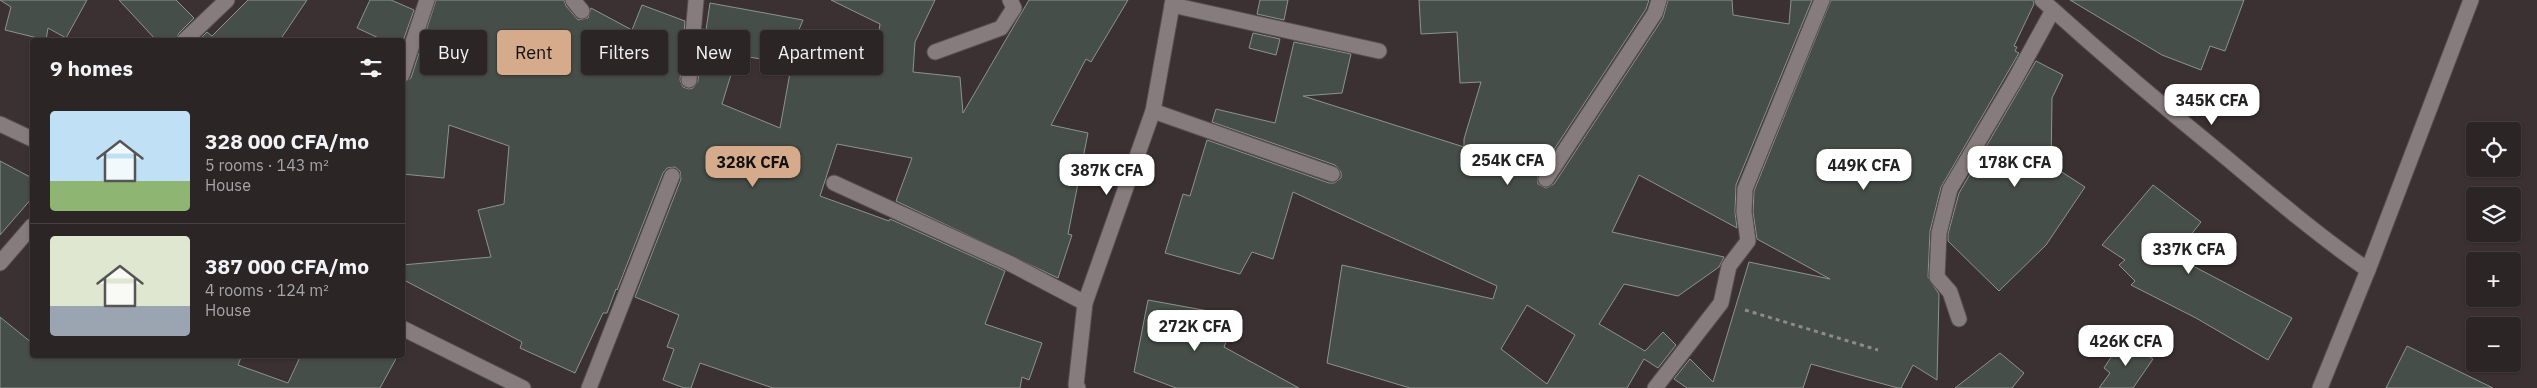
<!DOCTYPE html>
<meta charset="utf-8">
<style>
body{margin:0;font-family:"IBM Plex Sans",sans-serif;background:#383132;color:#f1f3f6;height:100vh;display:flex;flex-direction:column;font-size:19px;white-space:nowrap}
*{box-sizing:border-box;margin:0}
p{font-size:16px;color:#a6a5a7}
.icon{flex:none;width:28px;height:28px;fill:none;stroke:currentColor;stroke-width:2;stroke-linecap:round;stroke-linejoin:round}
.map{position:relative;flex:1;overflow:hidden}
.sheet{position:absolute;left:30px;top:38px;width:375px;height:320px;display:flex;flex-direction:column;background:#2c2526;border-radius:5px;box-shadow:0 1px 4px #0004,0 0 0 1px #484243}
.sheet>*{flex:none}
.banner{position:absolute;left:420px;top:30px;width:475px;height:45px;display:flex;gap:10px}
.buttons{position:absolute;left:2466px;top:122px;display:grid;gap:10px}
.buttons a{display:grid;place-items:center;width:55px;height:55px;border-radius:5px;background:#2c2526;box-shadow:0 1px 4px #0004,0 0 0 1px #484243;font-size:25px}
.price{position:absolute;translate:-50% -42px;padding:0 11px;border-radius:10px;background:#fff;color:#222;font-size:16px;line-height:32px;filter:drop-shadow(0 1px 2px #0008)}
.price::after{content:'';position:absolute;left:50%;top:30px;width:15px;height:11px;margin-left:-8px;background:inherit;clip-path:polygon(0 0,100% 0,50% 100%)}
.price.on{background:#d6ab8b;color:#111}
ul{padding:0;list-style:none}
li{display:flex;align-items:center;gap:15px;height:125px;padding:0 20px}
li+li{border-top:1px solid #484243}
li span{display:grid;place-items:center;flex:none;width:140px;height:100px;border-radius:5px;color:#555}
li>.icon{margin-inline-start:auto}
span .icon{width:60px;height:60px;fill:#fffc;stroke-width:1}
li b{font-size:21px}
h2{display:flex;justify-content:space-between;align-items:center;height:60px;padding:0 20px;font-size:21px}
.pill{padding:0 18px;border-radius:5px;background:#2c2526;box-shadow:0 1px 4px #0004,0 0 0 1px #484243;font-size:18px;line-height:45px}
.pill.on{background:#d6ab8b;color:#111}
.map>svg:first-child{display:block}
.building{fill:#464e49;stroke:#8b948e;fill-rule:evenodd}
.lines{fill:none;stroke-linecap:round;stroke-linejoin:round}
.minor-casing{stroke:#564e50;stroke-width:17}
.path{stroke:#908889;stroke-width:3;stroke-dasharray:4 4;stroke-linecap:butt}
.minor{stroke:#877c7d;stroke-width:15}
</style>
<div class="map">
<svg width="2537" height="388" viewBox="0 0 2537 388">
<rect width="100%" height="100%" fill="#3b3133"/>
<g class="building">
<path d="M0,0H87L66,38L48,28L46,40L5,30L11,7Z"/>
<path d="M119,0H176L194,18L179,33L176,40H156Z"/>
<path d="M248,0H307L280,40H199L207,32L212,36Z"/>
<path d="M370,0H391L414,10L402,44V40H383L357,28Z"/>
<path d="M436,0H564L566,6L578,20L588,18L591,8L632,30L642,5L685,21L680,80L683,87L689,89L693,88L698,81L703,29L706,30L710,3L803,20L785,63L737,55L722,104L780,128L793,56L873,71L880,24L831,0H935L915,42L913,72L960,77L963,113L1029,0H1128L1091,62L1086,59L1051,125L1088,133L1068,234L1072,235L1058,278L896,201L912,158L837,144L820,196L889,221L890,219L1005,271L985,324L1042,343L1029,380L1022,377L1020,388H773L700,363L691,388H684L663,380L674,349L667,347L679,315L635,297L681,179L680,171L675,167L667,168L663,173L617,290L616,289L607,313H603L575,373L520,348L522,342L402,279V265L491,257L478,210L504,204L509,146L449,125L444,178L402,174V84L411,78Z"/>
<path d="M1260,0H1288L1284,20L1257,14Z"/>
<path d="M1419,0H1649L1646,9L1538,174V184L1546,188L1554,184L1663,18L1668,0H1732L1733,15L1789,24L1791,0H1812L1736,185L1735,212L1737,228L1639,175L1612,232L1724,257L1719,267L1678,296L1624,284L1599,324L1645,351L1663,332L1676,345L1658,368L1644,359L1627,388H1410L1327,363L1342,265L1493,299L1497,286L1293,192L1273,259L1252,252L1240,274L1165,253L1183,194L1190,196L1207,140L1329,183H1334L1341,178V172L1335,165L1212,122L1216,109L1275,123L1294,42L1351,54L1342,93L1303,96L1464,147V139L1481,82L1460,83L1457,32L1421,34ZM1527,305L1575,335L1547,384L1501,349Z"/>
<path d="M1831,0H2033L2034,4L2014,46L2017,47L2015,51L2019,53L1941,187L1930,231L1928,277L1939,294L1937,380L1913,365L1901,388H1898L1811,364L1803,388H1687L1674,379L1690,359L1713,382L1749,262L1830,279L1757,239L1753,212L1754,191Z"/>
<path d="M2070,0H2244L2225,51L2210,46L2201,70L2162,55Z"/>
<path d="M1253,33L1280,39L1276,55L1249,48Z"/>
<path d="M2036,61L2063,75L2052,98L2051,165L2085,187L2046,245L1999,291L1948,241V234L1959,193Z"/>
<path d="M0,161L32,178V198L0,235Z"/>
<path d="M2153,185L2201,222L2174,256L2292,318L2268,360L2196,318L2131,285L2135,281L2119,265L2125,260L2102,245Z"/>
<path d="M1148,300L1225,314L1221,325L1231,329L1224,347L1299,388H1176L1134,372Z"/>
<path d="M0,317L32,343V355H242L238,365L288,383L301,355H398L380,388H0Z"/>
<path d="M2123,339L2153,359L2133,388H2099L2110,373L2104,368Z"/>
<path d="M2407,346L2493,388H2386Z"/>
<path d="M2000,353L2024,373L2012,388H1955Z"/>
</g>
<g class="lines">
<g class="minor-casing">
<g id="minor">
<path d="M573,0L582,11"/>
<path d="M2042,0C2103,55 2165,108 2229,160C2274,198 2319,236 2368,270"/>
<path d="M1172,5L1379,51"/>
<path d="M185,40L227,0"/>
<path d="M935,52L1001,28L1014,8L1010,0"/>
<path d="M402,75L427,0"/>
<path d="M689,80L696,0"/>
<path d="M1153,111L1332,174"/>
<path d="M0,124L32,139"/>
<path d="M1546,179L1655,13L1659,0"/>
<path d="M834,183L1009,263L1085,303"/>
<path d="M0,263L32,226"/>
<path d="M1959,319L1950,292L1937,277L1939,233L1950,189L2014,81L2053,10"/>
<path d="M402,328L523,388"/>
<path d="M589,388L672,176"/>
<path d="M1078,388L1076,385L1085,303L1153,111L1173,0"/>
<path d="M1655,388L1721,303L1729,266L1748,241L1744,212L1745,189L1822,0"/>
<path d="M2320,388L2368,270L2471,0"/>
</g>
</g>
<path class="path" d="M1745,310L1878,350"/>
<use href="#minor" class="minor"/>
</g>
</svg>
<div class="buttons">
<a><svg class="icon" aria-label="locate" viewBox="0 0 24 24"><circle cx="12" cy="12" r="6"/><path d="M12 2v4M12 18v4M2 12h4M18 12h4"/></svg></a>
<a><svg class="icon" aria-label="layers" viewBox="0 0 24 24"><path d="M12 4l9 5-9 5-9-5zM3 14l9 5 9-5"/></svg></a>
<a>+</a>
<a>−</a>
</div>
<b class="price" style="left:2212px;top:126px">345K CFA</b>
<b class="price" style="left:1508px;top:186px">254K CFA</b>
<b class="price on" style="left:753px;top:188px">328K CFA</b>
<b class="price" style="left:2015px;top:188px">178K CFA</b>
<b class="price" style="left:1864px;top:191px">449K CFA</b>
<b class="price" style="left:1107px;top:196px">387K CFA</b>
<b class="price" style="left:2189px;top:275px">337K CFA</b>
<b class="price" style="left:1195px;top:352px">272K CFA</b>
<b class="price" style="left:2126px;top:367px">426K CFA</b>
<div class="banner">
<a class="pill">Buy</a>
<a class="pill on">Rent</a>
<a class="pill">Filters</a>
<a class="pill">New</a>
<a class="pill">Apartment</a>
</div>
<section class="sheet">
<h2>9 homes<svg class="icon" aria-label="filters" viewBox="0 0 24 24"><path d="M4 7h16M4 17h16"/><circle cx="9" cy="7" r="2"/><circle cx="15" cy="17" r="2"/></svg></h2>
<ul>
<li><span style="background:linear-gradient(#bfe0f5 70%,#8fb573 0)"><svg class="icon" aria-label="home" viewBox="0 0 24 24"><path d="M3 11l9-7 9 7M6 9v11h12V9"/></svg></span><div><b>328 000 CFA/mo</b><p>5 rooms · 143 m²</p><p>House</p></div></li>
<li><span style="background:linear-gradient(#dfe7d0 70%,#9aa5b1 0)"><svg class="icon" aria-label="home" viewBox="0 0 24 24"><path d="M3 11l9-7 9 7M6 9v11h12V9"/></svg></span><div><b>387 000 CFA/mo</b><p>4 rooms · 124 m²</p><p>House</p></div></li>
</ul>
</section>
</div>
